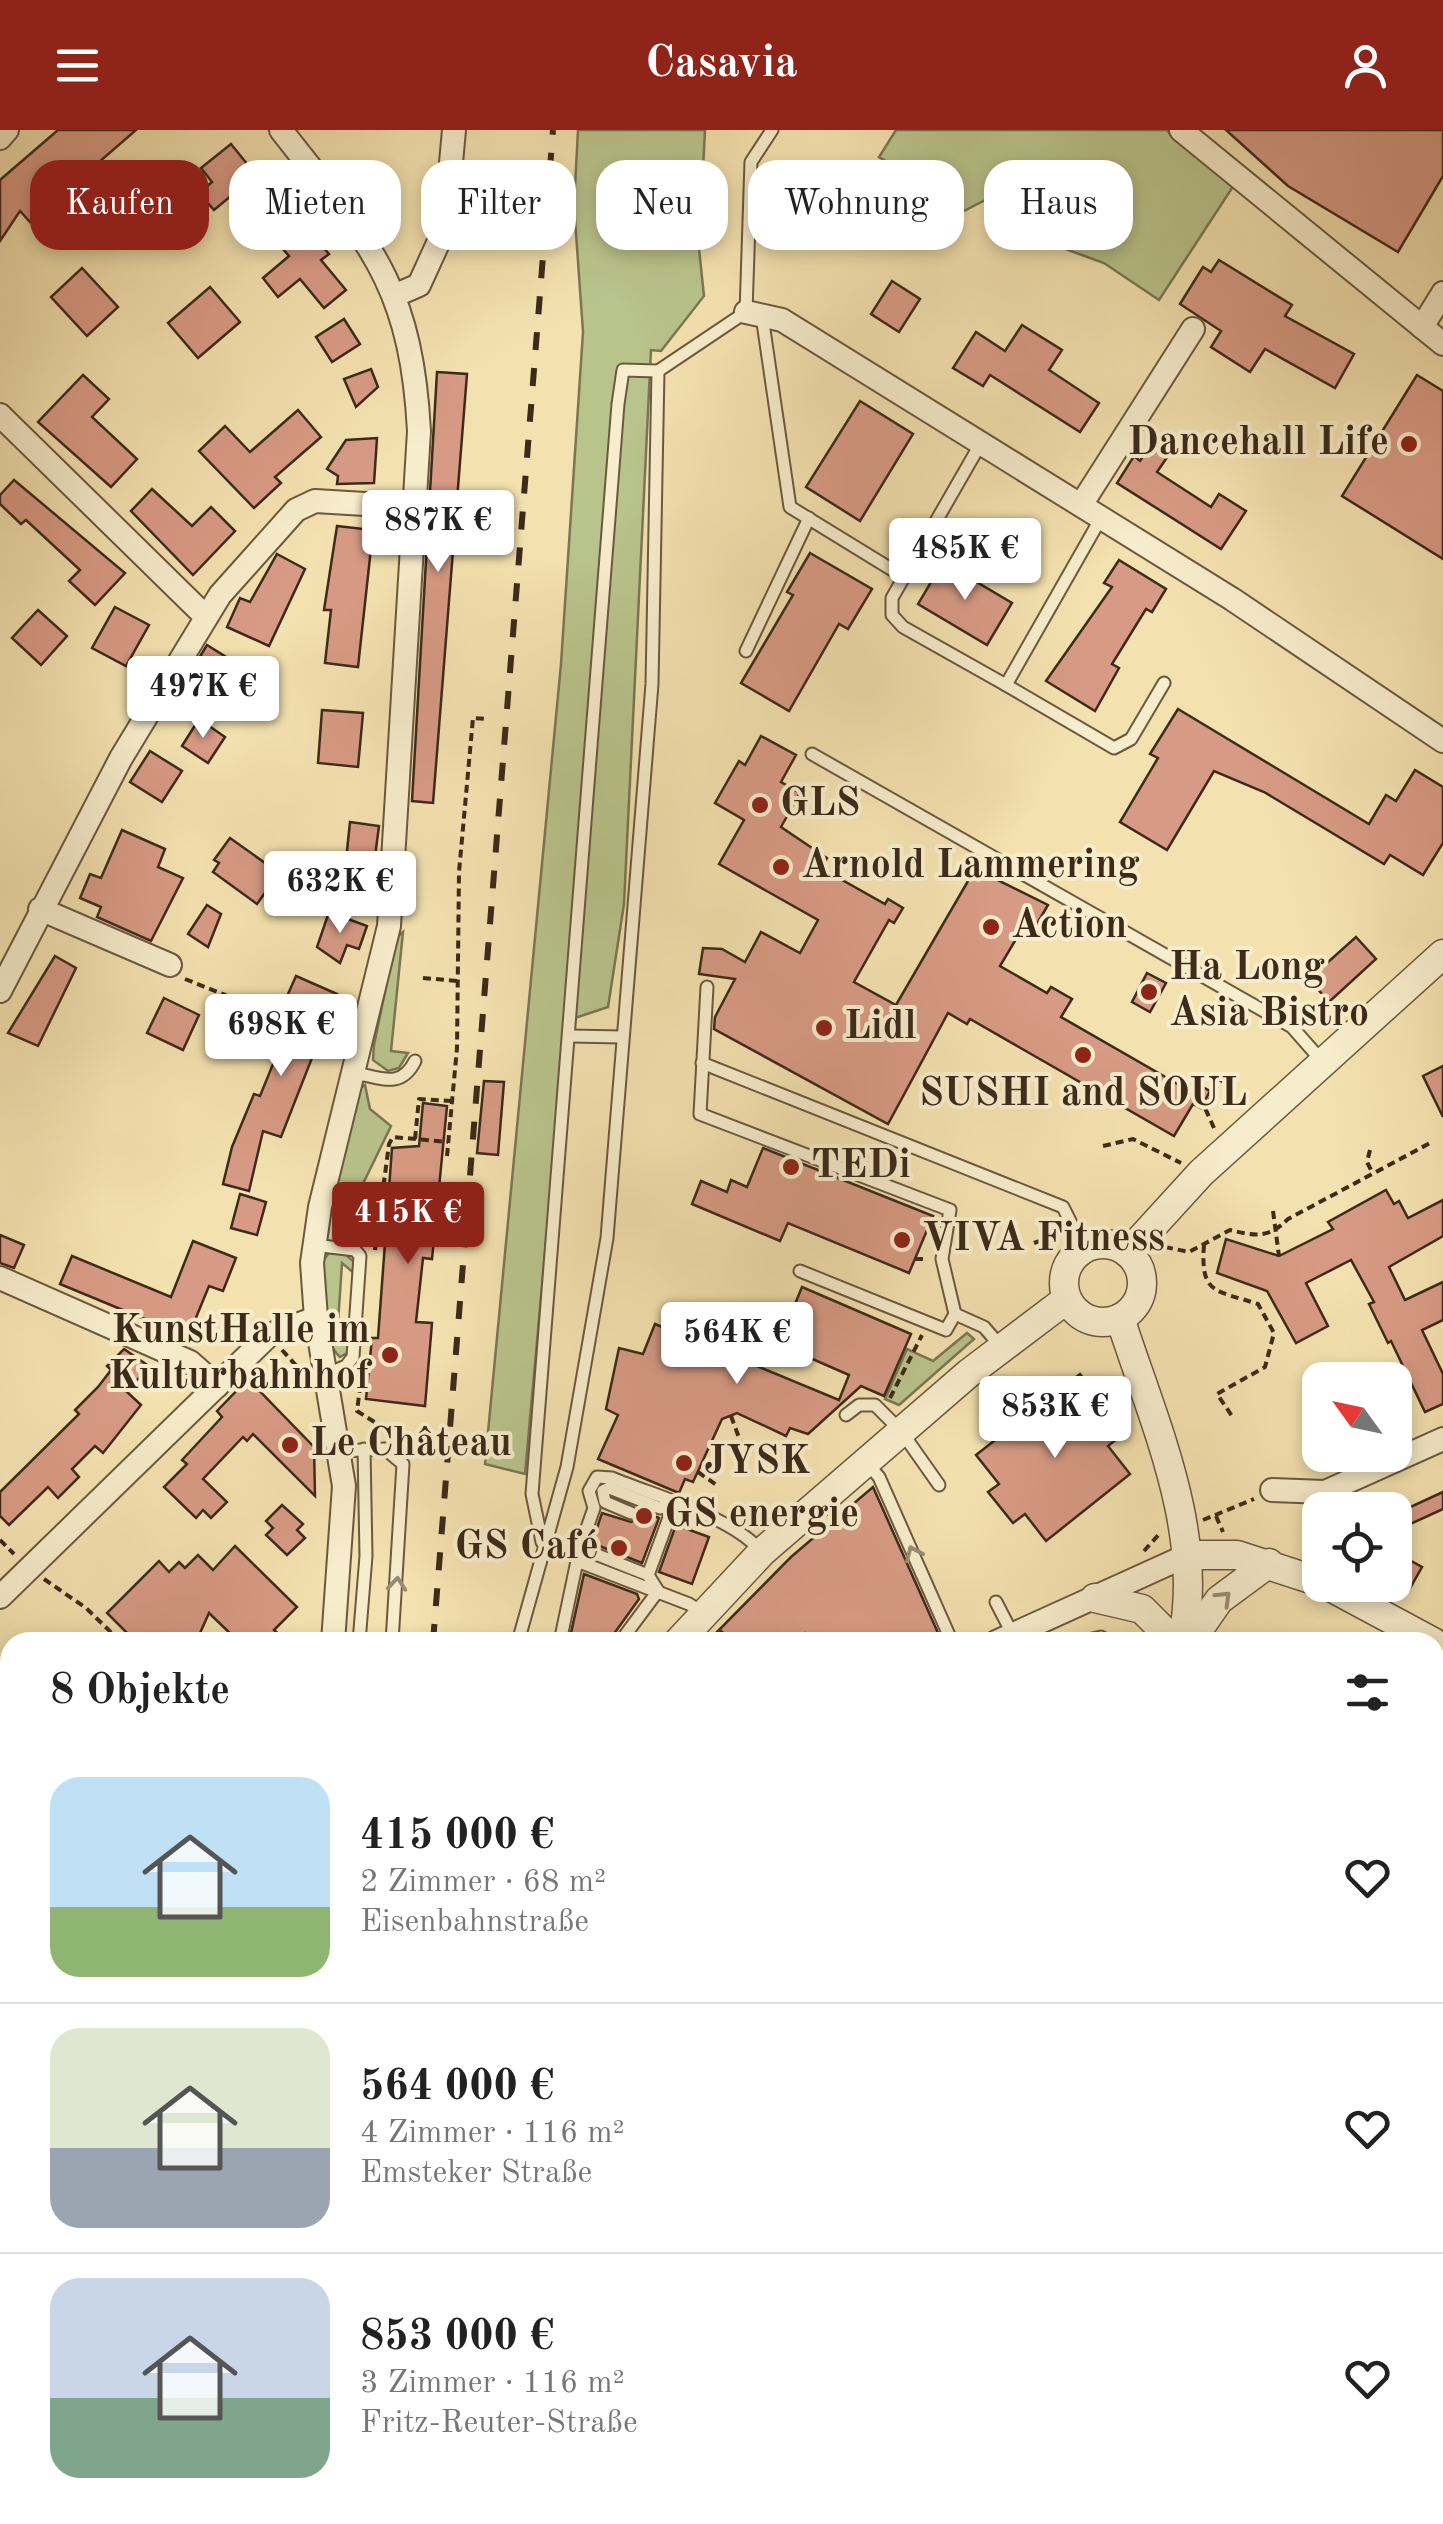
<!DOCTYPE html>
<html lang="de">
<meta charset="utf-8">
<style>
body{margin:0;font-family:"Old Standard TT",serif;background:#f2f2f2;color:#222;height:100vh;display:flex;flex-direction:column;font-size:38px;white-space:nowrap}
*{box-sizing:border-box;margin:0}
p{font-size:32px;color:#767676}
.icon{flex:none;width:55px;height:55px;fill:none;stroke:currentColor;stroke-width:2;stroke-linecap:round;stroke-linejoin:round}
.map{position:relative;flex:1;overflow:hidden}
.drawer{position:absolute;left:0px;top:1502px;width:1445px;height:892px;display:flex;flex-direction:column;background:#fff;border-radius:30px 30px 0 0;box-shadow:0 5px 15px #0003}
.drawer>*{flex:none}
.guide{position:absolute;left:30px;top:30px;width:1385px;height:90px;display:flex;gap:20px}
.needle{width:65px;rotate:303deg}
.tools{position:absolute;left:1302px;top:1232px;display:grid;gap:20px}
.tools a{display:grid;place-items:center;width:110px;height:110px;border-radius:20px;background:#fff;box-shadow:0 5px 15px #0003;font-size:50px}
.price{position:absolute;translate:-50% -85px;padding:0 22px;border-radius:10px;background:#fff;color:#222;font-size:32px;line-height:65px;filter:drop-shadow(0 2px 5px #0008)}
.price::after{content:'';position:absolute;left:50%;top:60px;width:30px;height:22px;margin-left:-15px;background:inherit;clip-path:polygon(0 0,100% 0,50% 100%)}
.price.active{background:#8f2418;color:#fff}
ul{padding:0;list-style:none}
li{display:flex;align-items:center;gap:30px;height:250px;padding:0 50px}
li+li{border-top:2px solid #e0e0e0}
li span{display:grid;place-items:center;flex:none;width:280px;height:200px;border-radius:30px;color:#555}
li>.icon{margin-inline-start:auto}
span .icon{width:120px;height:120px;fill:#fffc;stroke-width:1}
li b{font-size:42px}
h2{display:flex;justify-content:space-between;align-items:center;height:120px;padding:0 50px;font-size:42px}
.chip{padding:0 35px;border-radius:30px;background:#fff;box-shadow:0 5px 15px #0003;font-size:35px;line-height:90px}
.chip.active{background:#8f2418;color:#fff}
header{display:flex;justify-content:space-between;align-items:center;height:130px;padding:0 50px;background:#8f2418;color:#fff;font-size:45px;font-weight:700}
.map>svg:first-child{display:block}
.green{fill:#b9c38c;stroke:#7b7653;stroke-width:2.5}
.building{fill:#d79a84;stroke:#3d2a1a;stroke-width:2.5}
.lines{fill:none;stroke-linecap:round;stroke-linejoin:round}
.service-casing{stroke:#6a583f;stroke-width:15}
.minor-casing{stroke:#6a583f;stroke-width:26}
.tertiary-casing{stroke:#6a583f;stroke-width:31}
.path{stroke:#3d2a1a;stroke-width:4;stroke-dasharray:8 5;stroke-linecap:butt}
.service{stroke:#f7eccb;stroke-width:11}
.minor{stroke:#f7eccb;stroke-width:22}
.tertiary{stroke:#f7eccb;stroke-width:28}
.rail{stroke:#3d2a1a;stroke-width:6;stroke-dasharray:18 18;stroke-linecap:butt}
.oneway{stroke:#9a8b72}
.poi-dot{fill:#8f2418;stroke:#f7eccb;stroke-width:4}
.labels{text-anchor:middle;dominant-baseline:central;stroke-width:8;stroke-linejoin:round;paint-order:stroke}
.poi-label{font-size:40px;font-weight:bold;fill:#3d2a1a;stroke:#f7eccb;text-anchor:start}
</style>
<header><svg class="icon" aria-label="menu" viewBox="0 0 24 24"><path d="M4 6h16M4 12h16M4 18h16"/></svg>Casavia<svg class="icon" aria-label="person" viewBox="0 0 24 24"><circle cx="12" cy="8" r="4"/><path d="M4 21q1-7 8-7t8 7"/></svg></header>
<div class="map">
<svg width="1443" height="2394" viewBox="0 0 1443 2394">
<rect width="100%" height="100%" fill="#f3e1af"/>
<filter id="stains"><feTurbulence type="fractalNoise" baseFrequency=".002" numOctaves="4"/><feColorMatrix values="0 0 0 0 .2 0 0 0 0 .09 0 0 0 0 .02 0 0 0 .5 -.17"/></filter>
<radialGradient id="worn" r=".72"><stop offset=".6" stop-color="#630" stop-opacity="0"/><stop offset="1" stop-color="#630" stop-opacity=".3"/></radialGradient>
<g class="green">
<path d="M578,0H705L699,119L704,166L661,221L651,220L624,774L608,877L566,891L525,1344L485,1334L561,534L583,202L574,75Z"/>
<path d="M896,0H1166L1234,55L1159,170L1104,133L1035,108L993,66L958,84L930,87L889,33L879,27Z"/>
<path d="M403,802L391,921L408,923L399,938L388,941L373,930L374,915L396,808Z"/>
<path d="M365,955L370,979L391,996L358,1064L332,1066L360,958Z"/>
<path d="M329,1123L345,1124L355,1133L354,1143L342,1133L338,1193L350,1205L347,1223L340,1227C319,1209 323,1159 321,1133Z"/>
<path d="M967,1203L974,1209L899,1275L885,1269L907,1219L933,1231Z"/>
<path d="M551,2385H704L699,2394H571Z"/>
</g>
<g class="building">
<path d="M58,0H136L30,92L20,81L0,111V50Z"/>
<path d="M1226,0H1443V46L1398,122L1288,56Z"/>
<path d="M231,14L256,45L214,80L199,63L212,52L201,38Z"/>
<path d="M300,90L329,124L321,130L346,160L324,178L300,149L278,167L263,148L289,126L276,111Z"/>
<path d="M1219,130L1292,175L1285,186L1354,224L1335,258L1265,219L1250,242L1211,217L1221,201L1180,174L1203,137L1211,142Z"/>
<path d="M82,138L118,177L87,206L51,167Z"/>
<path d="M892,151L920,169L899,202L871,184Z"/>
<path d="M210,157L240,192L198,228L168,193Z"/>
<path d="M344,189L360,214L332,232L316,207Z"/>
<path d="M1022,195L1062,220L1049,240L1099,273L1080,302L990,245L983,256L953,238L976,202L1005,221Z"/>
<path d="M371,239L378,257L356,277L344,249Z"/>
<path d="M437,242L467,244L433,673L412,671Z"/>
<path d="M83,245L109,269L92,287L137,329L111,357L38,292Z"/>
<path d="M1417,245L1443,261V429L1342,366Z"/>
<path d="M860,271L913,304L860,391L806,357Z"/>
<path d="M298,280L321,307L275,347L281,353L254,378L199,321L225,296L250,322Z"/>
<path d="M377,308L374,353L337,354L338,346L327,339L346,310Z"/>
<path d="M1151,314L1168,326L1157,342L1211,377L1219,364L1246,381L1221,419L1117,353L1134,326L1140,331Z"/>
<path d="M14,350L125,443L95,475L69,451L80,440L26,390L21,394L0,374V365Z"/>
<path d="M152,359L192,396L211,377L235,401L193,445L131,381Z"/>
<path d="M337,396L373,400L358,537L325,533L331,480H324Z"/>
<path d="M810,423L872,459L848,499L839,494L789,581L741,553L793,465L787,462Z"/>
<path d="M277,424L305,439L269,516L227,497L240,468L250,472Z"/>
<path d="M1119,430L1166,459L1152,482L1146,479L1112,534L1119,538L1095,581L1046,551L1112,457L1104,453Z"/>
<path d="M943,432L1012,473L987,515L918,474Z"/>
<path d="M115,477L149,495L126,536L92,518Z"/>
<path d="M38,480L67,506L41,535L12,508Z"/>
<path d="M207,515L234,532L208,573L182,556Z"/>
<path d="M1178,579L1369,694L1386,665L1396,671L1415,640L1443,657V713L1423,745L1390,725L1384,734L1264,662L1214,641L1167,720L1120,692L1158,628L1150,624Z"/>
<path d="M322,580L363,583L358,637L318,633Z"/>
<path d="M199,589L225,607L208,633L182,616Z"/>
<path d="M761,606L796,625L781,652L800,663L781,697L827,728L821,738L885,774L888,769L903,778L894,793L889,790L854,852L896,875L975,739L1048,775L1034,799L1025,794L1000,836L1047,863L1051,857L1072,869L1061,887L1188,960L1193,952L1210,961L1201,978L1193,974L1174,1006L970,889L967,894L948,883L888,994L714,899L715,887L735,849L699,844L703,818L722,819L745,832L761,802L800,823L818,790L719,734L744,690L715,673L739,631L745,635Z"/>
<path d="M150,621L182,641L162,672L130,652Z"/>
<path d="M350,692L379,696L374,734L346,730Z"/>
<path d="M122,700L165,719L158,737L183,748L151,811L97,787L101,777L80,768L90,744L101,748Z"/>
<path d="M230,708L279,743L257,774L213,742L219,733L214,730Z"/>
<path d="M306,724L338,747L326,764L293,741Z"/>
<path d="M207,775L221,784L208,817L188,804Z"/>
<path d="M329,782L367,796L359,819L347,815L340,833L317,817Z"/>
<path d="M1356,807L1376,829L1329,872L1309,849Z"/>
<path d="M55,826L76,838L38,916L8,903Z"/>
<path d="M1147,843L1166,853L1150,882L1132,872Z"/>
<path d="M296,846L337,864L281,1007L263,1001L249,1061L223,1054L232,1017L254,964L260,966L293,885L281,880Z"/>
<path d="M164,868L199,885L183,920L147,903Z"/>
<path d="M1443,936V987L1423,946Z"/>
<path d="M484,951L504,952L498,1025L477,1023Z"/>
<path d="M423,973L447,976L432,1129L423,1128L416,1192L432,1193L425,1276L366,1269L372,1208H378L392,1018L419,1016Z"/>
<path d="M763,1018L933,1086L909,1143L788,1093L780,1111L692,1074L701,1051L727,1062L731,1050L747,1057Z"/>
<path d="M1386,1060L1394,1074L1399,1071L1408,1088L1443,1070V1106L1389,1137L1405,1170L1443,1152V1190L1422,1200L1443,1244V1274L1425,1282L1391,1211L1388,1213L1369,1174L1374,1172L1351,1130L1306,1153L1328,1196L1296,1213L1267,1161L1217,1143L1226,1109L1279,1126L1333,1099L1328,1092Z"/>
<path d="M240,1064L266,1072L257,1105L231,1098Z"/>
<path d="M0,1105L24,1115L14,1138L0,1133Z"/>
<path d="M193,1111L236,1128L223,1161L209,1156L188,1207L60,1154L72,1126L171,1167Z"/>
<path d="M802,1157L911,1204L884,1266L861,1256L808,1304L790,1298L786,1306L737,1283L722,1289L693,1352L685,1349L679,1363L598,1329L618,1285L606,1279L619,1218L643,1224L655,1194L839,1270L849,1245L762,1207L770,1189L786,1196Z"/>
<path d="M124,1219L150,1237L126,1261L141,1275L103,1323L95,1316L72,1339L79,1347L58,1368L48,1357L9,1395L0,1386V1362L79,1284L75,1280L98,1257L111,1240L107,1236Z"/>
<path d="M1080,1244L1102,1272L1094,1278L1118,1308L1108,1316L1130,1344L1046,1411L1025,1384L1013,1393L988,1362L999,1354L976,1325Z"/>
<path d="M248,1249L314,1317L315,1366L253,1304L247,1311L243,1307L203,1349L227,1372L211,1388L203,1380L196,1388L164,1357L187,1334L182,1330L222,1287L217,1281Z"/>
<path d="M873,1357L942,1512H726L716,1503L791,1427Z"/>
<path d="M1443,1362V1379L1395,1401V1384Z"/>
<path d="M282,1375L303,1394L297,1400L305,1408L287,1425L266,1405L273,1398L266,1391Z"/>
<path d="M640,1380L659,1388L642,1433L592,1413L602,1383L631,1392L639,1388Z"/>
<path d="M676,1395L709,1407L692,1454L659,1442Z"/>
<path d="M235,1416L297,1477L274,1500L287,1512H239L209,1483L196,1512H136L107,1483L159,1431L169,1442L179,1432L185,1438L198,1425L213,1440Z"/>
<path d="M1395,1422L1422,1437L1409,1460L1395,1452Z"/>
<path d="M584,1444L637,1464L639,1469L608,1512H569Z"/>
</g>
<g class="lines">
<g class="service-casing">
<g id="service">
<path d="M762,186L790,377L904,447"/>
<path d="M981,313L892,468V485L903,497L1006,555"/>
<path d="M1101,388L1006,555L1114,618L1131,609L1164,553"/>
<path d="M746,521L809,388"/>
<path d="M812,624L1292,897L1321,930"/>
<path d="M707,857L700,984L950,1080L942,1129L955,1184L946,1200L800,1141"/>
<path d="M570,906L622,907"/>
<path d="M702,933L1063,1077L1084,1119"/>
<path d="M355,943C382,948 401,959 415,931"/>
<path d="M314,1115L355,1120L360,1126L353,1227L346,1236L327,1244"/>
<path d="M955,1184L984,1197L1002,1218"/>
<path d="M846,1285L859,1275H875L901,1301L939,1355"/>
<path d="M339,1321L385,1319L403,1334L392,1512"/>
<path d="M866,1332L879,1347L952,1512"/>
<path d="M631,1383L605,1372L603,1361L609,1358L660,1378L674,1374"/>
<path d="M542,1412L532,1364L618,274L623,240L658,241"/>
<path d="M648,1445L674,1374"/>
<path d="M658,1461L648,1445L580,1418L594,1378L589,1361L597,1347L612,1348C655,1366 730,1386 760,1420"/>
<path d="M996,1472L1013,1505"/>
<path d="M359,1512L366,1426L364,1319"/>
<path d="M518,1512L567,1337L607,1108L652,554L658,241L746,182L751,32L772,0"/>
<path d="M560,1512L577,1431L689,1474L703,1483"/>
<path d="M620,1512L658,1461"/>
<path d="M1079,1512L1101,1507L1110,1512"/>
<path d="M0,1818L10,1808"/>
<path d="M459,2385L462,2394"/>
</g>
</g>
<g class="minor-casing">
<g id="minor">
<path d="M281,0C368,112 411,152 419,301L389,796L320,1077L312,1133L316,1188L344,1356L333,1512"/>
<path d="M1181,0L1443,214"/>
<path d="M0,8L7,0"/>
<path d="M396,165L419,155L445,98L454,0"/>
<path d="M746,182L782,190L1232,469L1443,611"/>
<path d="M1422,197L1443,163"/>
<path d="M0,285L204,485"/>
<path d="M1081,375L1193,199"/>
<path d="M40,779L170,835"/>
<path d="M0,861L121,628L220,465L296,380L315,371L415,377"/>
<path d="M0,1148L190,1232L217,1256"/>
<path d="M1272,1360L1325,1362L1443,1309"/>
<path d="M0,1467L269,1205L316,1188"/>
<path d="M996,1512L1188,1425"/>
<path d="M1435,1754L1443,1740"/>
<path d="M1435,2044L1443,2049"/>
<path d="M0,2202L10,2204"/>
<path d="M1435,2364L1443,2368"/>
<path d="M993,2385L1014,2394"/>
<path d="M147,2394L152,2385"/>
<path d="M367,2394L371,2385"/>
<path d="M1103,2394L1107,2385"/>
</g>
</g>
<g class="tertiary-casing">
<g id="tertiary">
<circle cx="1103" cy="1153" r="39"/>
<path d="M1128,1123L1201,1043L1443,824"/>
<path d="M1120,1188C1153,1291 1206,1403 1182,1512"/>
<path d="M1188,1425H1237L1320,1452"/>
<path d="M1327,1455L1433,1512"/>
<path d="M1095,1468L1142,1479L1175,1512"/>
<path d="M678,1512L762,1422L969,1243L1067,1169"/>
<path d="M1190,1512L1219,1470L1269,1433"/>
<path d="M0,1971L10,1967"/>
<path d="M783,2394L787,2385"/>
</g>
</g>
<g class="path">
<path d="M423,848L458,851"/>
<path d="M185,849L338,910"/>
<path d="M1214,998L1205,978L1225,943"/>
<path d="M415,1009L419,969L452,971"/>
<path d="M1103,1016L1133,1009L1181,1033"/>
<path d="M1370,1020L1367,1032L1373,1044"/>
<path d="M447,1026L457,918L459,742L473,588L486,589"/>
<path d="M339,1079L379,1083"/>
<path d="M1273,1081L1279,1126"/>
<path d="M1034,1113L1062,1103"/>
<path d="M1204,1115C1200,1165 1216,1160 1258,1174L1274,1203L1265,1237L1217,1264L1234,1289"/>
<path d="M1165,1117L1189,1122L1230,1100C1256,1106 1268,1109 1288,1089L1432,1012"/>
<path d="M375,1120L389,1014L393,1007L448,1012"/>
<path d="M915,1129H928"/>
<path d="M282,1220L302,1242"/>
<path d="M362,1242L357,1281L406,1312L410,1320"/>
<path d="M890,1268L922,1205"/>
<path d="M731,1286L741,1313L750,1314"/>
<path d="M698,1342L718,1356"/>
<path d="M1216,1386L1223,1402"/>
<path d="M1203,1390L1254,1369"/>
<path d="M0,1410L14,1424"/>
<path d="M1144,1421L1161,1402"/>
<path d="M44,1449L86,1478L121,1512"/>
<path d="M720,1501L731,1512"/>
<path d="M787,1512L807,1503L826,1512"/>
<path d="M483,2385L501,2394"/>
<path d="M517,2385L519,2394"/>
<path d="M721,2394L725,2385"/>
</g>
<use href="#service" class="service"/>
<use href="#minor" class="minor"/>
<use href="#tertiary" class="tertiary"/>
<g class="rail">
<path d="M433,1512L553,0"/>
<path d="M482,2385L486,2394"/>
</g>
</g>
<defs><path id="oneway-chevron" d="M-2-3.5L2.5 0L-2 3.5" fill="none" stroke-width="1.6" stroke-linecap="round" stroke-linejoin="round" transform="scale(2.5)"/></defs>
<g class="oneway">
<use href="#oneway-chevron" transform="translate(913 1423) rotate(-114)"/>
<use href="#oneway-chevron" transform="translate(397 1454) rotate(-85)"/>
<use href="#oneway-chevron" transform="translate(1224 1468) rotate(-44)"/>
</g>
<g class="poi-dot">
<circle cx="1409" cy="314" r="10"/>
<circle cx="760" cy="675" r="10"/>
<circle cx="781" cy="737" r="10"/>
<circle cx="991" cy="797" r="10"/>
<circle cx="1149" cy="862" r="10"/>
<circle cx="824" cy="898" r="10"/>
<circle cx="1083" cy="925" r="10"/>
<circle cx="791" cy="1037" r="10"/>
<circle cx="902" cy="1110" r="10"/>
<circle cx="390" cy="1225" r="10"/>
<circle cx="290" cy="1315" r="10"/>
<circle cx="684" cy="1333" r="10"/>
<circle cx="644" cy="1386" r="10"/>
<circle cx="619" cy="1418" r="10"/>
</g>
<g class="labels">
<g class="poi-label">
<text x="1389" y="314" text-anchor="end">Dancehall Life</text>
<text x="780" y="675">GLS</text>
<text x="801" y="737">Arnold Lammering</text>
<text x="1011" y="797">Action</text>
<text x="1169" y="839">Ha Long<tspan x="1169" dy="46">Asia Bistro</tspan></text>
<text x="844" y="898">Lidl</text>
<text x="1083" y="965" text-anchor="middle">SUSHI and SOUL</text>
<text x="811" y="1037">TEDi</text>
<text x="922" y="1110">VIVA Fitness</text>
<text x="370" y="1202" text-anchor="end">KunstHalle im<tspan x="370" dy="46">Kulturbahnhof</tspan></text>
<text x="310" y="1315">Le Château</text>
<text x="704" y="1333">JYSK</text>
<text x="664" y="1386">GS energie</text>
<text x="599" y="1418" text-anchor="end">GS Café</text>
</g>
</g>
<rect width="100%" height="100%" filter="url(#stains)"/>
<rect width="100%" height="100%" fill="url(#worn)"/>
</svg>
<div class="tools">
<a><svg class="needle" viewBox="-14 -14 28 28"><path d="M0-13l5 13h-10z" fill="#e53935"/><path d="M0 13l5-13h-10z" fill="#767676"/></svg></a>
<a><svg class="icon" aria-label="locate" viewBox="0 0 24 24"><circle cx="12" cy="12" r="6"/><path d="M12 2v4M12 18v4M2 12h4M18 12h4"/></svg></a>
</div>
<b class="price" style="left:438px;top:445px">887K €</b>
<b class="price" style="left:965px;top:473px">485K €</b>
<b class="price" style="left:203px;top:611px">497K €</b>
<b class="price" style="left:340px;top:806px">632K €</b>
<b class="price" style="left:281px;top:949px">698K €</b>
<b class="price active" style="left:408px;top:1137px">415K €</b>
<b class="price" style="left:737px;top:1257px">564K €</b>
<b class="price" style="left:1055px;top:1331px">853K €</b>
<div class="guide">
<a class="chip active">Kaufen</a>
<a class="chip">Mieten</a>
<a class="chip">Filter</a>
<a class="chip">Neu</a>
<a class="chip">Wohnung</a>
<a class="chip">Haus</a>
</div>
<section class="drawer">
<h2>8 Objekte<svg class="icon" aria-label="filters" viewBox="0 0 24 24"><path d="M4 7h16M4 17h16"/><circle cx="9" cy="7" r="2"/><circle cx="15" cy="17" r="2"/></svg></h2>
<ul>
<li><span style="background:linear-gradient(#bfe0f5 65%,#8fb573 0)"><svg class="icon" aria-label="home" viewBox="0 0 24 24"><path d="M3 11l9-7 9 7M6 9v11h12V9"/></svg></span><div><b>415 000 €</b><p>2 Zimmer · 68 m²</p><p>Eisenbahnstraße</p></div><svg class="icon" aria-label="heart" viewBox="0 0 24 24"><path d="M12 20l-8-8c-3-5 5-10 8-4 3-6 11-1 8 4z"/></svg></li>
<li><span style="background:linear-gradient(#dfe7d0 60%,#9aa5b1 0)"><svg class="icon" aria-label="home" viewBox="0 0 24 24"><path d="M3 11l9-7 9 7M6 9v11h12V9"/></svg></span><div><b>564 000 €</b><p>4 Zimmer · 116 m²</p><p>Emsteker Straße</p></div><svg class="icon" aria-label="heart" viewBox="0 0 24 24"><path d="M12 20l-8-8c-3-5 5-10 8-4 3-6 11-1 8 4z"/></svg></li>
<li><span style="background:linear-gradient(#c9d6e8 60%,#7fa58c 0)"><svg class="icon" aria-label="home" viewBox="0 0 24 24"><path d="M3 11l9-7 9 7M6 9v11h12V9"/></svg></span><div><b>853 000 €</b><p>3 Zimmer · 116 m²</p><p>Fritz-Reuter-Straße</p></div><svg class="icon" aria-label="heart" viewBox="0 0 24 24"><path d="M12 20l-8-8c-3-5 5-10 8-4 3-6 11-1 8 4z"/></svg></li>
</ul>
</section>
</div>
